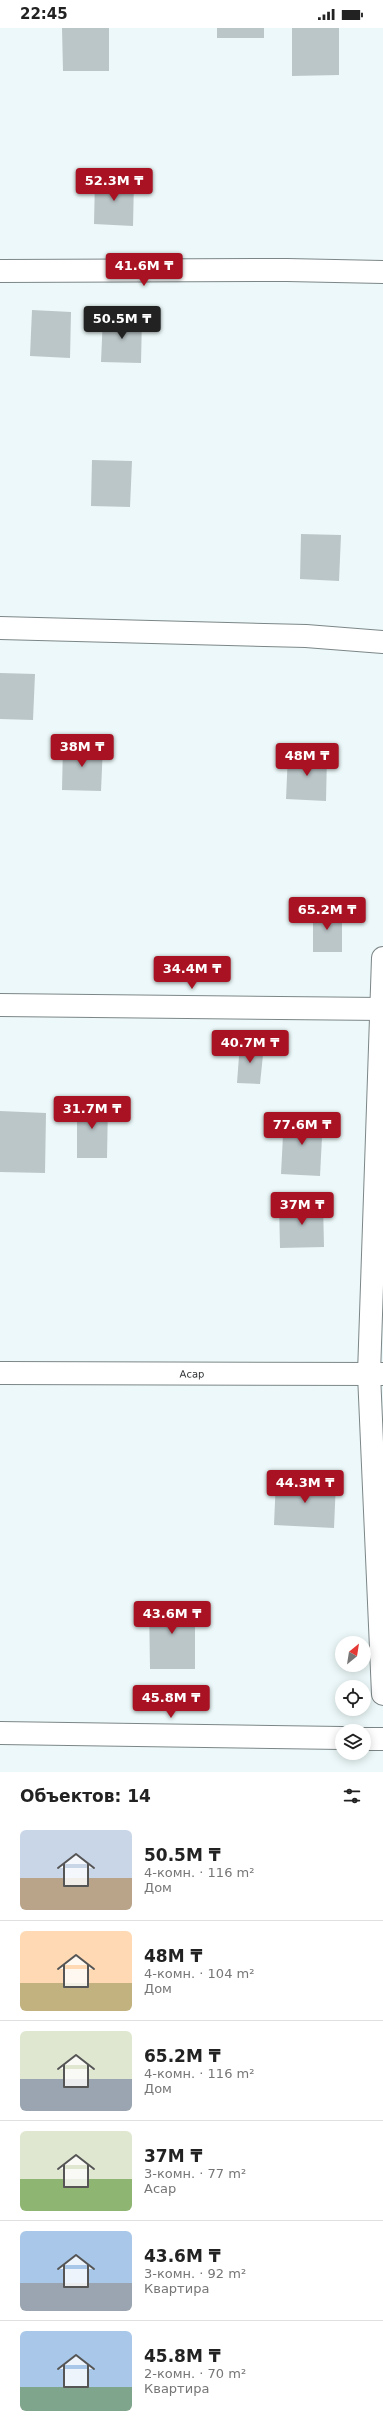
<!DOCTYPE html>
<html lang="ru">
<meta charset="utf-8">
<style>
body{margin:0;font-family:"DejaVu Sans",sans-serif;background:#f6f6f6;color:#222;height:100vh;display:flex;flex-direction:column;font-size:15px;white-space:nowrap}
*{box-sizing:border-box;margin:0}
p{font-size:13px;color:#767676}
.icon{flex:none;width:22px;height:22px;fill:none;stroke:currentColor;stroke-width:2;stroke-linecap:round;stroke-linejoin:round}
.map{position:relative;height:1744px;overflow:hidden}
.drawer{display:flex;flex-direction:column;background:#fff;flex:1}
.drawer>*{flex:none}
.needle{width:26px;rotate:30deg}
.buttons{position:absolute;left:335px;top:1608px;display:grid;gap:8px}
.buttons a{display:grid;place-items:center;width:36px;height:36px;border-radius:50%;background:#fff;box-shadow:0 2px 10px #0003;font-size:20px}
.price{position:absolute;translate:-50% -34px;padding:0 9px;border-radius:4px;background:#a81222;color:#fff;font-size:13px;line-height:26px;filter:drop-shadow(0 1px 2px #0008)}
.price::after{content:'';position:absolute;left:50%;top:24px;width:12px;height:9px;margin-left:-6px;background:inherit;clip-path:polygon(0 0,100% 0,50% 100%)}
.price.active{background:#222;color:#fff}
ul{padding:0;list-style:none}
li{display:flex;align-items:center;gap:12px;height:100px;padding:0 20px}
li+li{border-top:1px solid #e0e0e0}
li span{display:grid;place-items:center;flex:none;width:112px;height:80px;border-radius:6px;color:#555}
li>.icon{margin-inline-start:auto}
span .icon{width:48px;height:48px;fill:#fffc;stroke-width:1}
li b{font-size:17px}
h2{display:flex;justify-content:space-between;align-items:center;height:48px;padding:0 20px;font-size:17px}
.status{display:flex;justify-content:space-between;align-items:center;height:28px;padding:0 20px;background:#fff;direction:ltr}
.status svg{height:11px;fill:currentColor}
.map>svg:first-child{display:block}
.building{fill:#bbc6c8}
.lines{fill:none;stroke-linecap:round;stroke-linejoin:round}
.minor-casing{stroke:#7c8687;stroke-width:24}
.minor{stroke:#fff;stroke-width:22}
.labels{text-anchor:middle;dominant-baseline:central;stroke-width:3;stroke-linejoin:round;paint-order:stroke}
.street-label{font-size:10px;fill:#2f3334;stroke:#ecf8f9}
</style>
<div class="status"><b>22:45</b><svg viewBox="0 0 49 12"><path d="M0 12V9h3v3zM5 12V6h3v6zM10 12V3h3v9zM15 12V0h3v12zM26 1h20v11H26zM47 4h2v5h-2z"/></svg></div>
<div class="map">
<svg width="383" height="1744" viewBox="0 0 383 1744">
<rect width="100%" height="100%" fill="#ecf8f9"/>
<g class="building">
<path d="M62,0H109V43H63Z"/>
<rect x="217" y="0" width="47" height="10"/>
<path d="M292,0H339V47L292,48Z"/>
<path d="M95,150L134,152L133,198L94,196Z"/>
<path d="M32,282L71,284L70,330L30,328Z"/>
<path d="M103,288L142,289L141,335L101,334Z"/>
<path d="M92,432L132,433L130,479L91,478Z"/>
<path d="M301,506L341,507L339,553L300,551Z"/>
<path d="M0,645L35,646L33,692L0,691Z"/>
<path d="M63,716L103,718L101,763L62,762Z"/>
<path d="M288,726L327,727L326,773L286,771Z"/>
<path d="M313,881L342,882V924H313Z"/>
<path d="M240,1015L264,1017L260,1056L237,1055Z"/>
<path d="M77,1075H108L107,1130H77Z"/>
<path d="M0,1083L46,1085L45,1145L0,1144Z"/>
<path d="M284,1088L323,1090L320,1148L281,1146Z"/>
<path d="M323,1175L324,1219L280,1220L279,1176Z"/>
<path d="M276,1451L336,1454L334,1500L274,1497Z"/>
<path d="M195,1573V1641H150L149,1574Z"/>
</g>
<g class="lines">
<g class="minor-casing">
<g id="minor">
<path d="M0,243L287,242L383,244"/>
<path d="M0,600L306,608L383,614"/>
<path d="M383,930L369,1346L383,1666"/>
<path d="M0,977L383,981"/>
<path id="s1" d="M0,1345L383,1346"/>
<path d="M0,1705L342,1710"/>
<path d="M364,1711H383"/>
</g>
</g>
<use href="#minor" class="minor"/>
</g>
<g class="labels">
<g class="street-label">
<text stroke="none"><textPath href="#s1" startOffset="192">Асар</textPath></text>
</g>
</g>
</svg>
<div class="buttons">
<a><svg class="needle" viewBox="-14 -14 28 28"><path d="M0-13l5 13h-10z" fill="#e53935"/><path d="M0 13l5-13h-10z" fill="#767676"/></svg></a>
<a><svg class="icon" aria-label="locate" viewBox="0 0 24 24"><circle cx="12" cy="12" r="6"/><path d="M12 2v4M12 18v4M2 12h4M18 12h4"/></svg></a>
<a><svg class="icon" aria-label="layers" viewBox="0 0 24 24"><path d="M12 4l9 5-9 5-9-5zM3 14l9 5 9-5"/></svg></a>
</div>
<b class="price" style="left:114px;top:174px">52.3M ₸</b>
<b class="price" style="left:144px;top:259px">41.6M ₸</b>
<b class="price active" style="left:122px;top:312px">50.5M ₸</b>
<b class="price" style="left:82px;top:740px">38M ₸</b>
<b class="price" style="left:307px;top:749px">48M ₸</b>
<b class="price" style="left:327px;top:903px">65.2M ₸</b>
<b class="price" style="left:192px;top:962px">34.4M ₸</b>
<b class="price" style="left:250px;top:1036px">40.7M ₸</b>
<b class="price" style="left:92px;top:1102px">31.7M ₸</b>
<b class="price" style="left:302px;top:1118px">77.6M ₸</b>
<b class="price" style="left:302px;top:1198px">37M ₸</b>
<b class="price" style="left:305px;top:1476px">44.3M ₸</b>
<b class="price" style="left:172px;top:1607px">43.6M ₸</b>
<b class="price" style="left:171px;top:1691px">45.8M ₸</b>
</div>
<section class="drawer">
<h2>Объектов: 14<svg class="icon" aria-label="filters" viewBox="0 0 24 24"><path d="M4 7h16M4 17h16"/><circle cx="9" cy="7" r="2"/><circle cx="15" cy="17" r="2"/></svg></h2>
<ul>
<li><span style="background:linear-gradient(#c9d6e8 60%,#b9a48a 0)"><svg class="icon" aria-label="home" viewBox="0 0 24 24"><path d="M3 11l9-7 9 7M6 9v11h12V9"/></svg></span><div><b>50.5M ₸</b><p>4-комн. · 116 m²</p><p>Дом</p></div></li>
<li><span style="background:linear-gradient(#ffd9b3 65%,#c2b280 0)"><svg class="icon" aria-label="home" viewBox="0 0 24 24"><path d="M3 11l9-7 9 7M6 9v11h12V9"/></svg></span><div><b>48M ₸</b><p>4-комн. · 104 m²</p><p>Дом</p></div></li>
<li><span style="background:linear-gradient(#dfe7d0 60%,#9aa5b1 0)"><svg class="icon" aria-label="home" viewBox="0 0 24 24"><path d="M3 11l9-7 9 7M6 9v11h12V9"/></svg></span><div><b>65.2M ₸</b><p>4-комн. · 116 m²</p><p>Дом</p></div></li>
<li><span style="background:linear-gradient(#dfe7d0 60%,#8fb573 0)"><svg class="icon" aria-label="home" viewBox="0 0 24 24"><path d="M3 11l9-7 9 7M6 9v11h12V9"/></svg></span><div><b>37M ₸</b><p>3-комн. · 77 m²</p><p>Асар</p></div></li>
<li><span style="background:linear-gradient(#a9c7e8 65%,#9aa5b1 0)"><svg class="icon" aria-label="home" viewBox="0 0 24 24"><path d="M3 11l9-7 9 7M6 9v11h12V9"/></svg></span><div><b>43.6M ₸</b><p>3-комн. · 92 m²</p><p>Квартира</p></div></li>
<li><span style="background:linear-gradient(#a9c7e8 70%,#7fa58c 0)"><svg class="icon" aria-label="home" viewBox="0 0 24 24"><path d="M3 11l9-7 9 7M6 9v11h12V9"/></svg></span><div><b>45.8M ₸</b><p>2-комн. · 70 m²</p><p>Квартира</p></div></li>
</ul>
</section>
